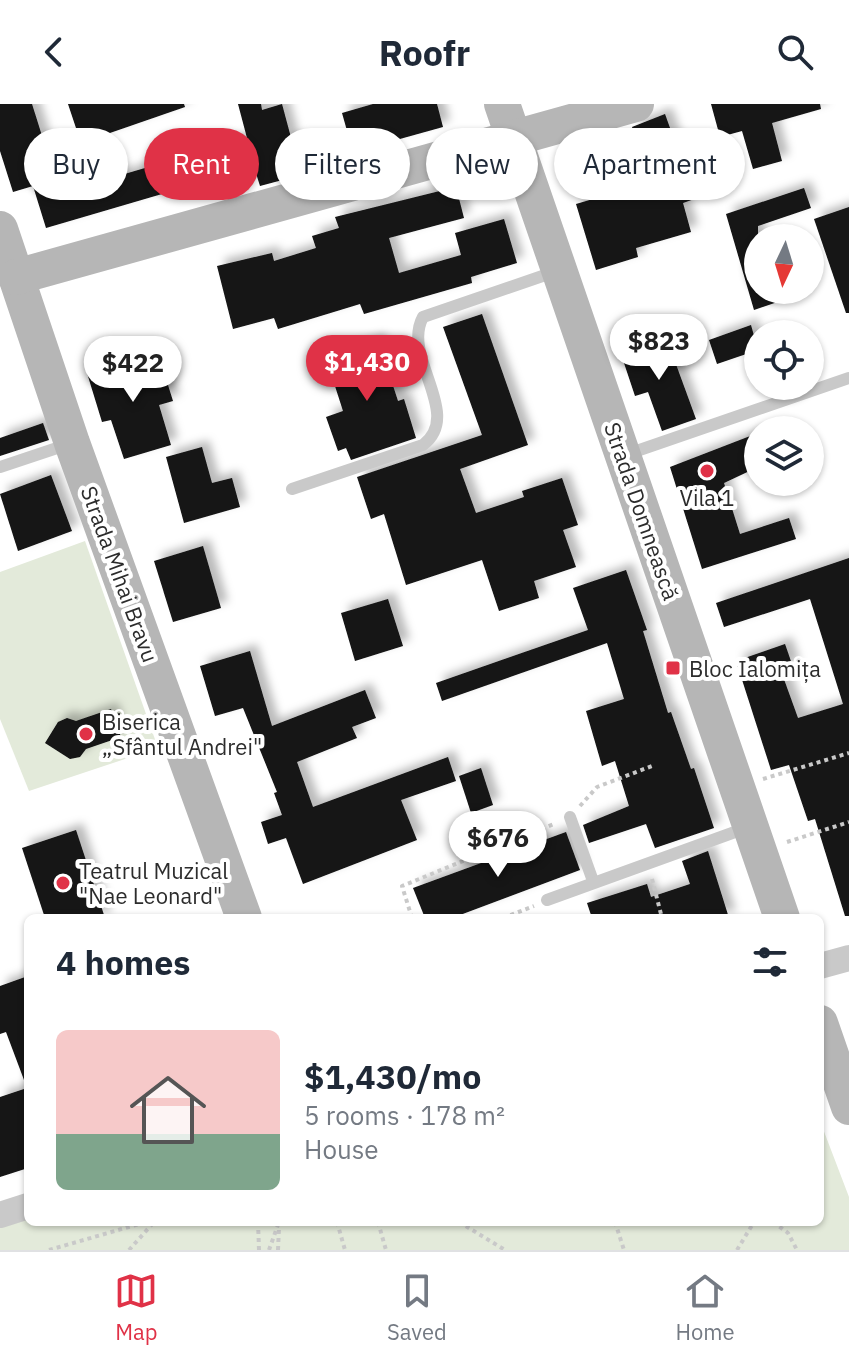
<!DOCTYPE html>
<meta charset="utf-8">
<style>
body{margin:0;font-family:"IBM Plex Sans",sans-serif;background:#f6f6f7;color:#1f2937;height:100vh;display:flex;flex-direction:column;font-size:30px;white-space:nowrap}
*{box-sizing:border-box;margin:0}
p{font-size:26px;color:#747a83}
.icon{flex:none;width:44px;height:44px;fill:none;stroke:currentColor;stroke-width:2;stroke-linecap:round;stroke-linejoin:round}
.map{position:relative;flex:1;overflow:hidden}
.side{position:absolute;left:24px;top:810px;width:800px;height:312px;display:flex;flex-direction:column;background:#fff;border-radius:12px;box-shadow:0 2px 6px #0004}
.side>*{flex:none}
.top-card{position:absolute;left:24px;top:24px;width:802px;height:72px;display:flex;gap:16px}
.needle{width:52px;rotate:184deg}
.controls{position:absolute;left:744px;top:120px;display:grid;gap:16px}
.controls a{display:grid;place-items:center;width:80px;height:80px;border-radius:50%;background:#fff;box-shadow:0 2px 6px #0004;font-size:40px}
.price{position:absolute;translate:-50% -68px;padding:0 18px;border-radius:28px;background:#fff;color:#222;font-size:26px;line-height:52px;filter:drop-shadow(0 2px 4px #0008)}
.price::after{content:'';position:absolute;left:50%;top:48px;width:24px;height:18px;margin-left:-12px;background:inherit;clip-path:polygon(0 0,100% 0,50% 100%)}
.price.selected{background:#e03247;color:#fff}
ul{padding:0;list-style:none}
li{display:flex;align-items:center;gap:24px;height:200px;padding:0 32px}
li+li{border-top:2px solid #e0e1e3}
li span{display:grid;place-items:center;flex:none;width:224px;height:160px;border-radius:12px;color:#555}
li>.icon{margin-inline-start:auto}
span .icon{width:96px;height:96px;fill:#fffc;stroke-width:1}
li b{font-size:34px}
h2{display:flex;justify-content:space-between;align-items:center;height:96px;padding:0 32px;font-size:34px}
.tag{padding:0 28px;border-radius:36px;background:#fff;box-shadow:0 2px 6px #0004;font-size:28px;line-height:72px}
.tag.selected{background:#e03247;color:#fff}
header{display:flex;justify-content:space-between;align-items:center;height:104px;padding:0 32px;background:#fff;font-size:36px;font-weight:700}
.tabs{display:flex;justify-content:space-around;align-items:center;height:112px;border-top:2px solid #e0e1e3;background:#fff;font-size:22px;color:#747a83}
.tabs a{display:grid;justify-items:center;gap:4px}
.tabs .selected{color:#e03247}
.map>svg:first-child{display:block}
.green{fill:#e3eada}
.building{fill:#131313;filter:url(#shadow)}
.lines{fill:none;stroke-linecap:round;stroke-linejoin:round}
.path{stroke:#c9c9c9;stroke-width:4;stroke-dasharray:4 4;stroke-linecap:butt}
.lane{stroke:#c9c9c9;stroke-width:12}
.street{stroke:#c9c9c9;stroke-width:26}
.secondary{stroke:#b6b6b6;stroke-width:36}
.poi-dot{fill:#e03247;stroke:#fff;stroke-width:3}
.labels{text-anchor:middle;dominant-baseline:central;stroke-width:8;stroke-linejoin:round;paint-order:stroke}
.poi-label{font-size:22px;fill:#2c2c2c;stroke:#fff;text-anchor:start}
.street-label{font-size:22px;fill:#2c2c2c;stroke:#fff}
</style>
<header><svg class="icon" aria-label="back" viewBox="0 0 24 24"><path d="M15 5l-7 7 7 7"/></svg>Roofr<svg class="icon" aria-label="search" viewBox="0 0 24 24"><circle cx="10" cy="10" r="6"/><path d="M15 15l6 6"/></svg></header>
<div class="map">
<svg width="849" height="1146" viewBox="0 0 849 1146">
<defs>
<filter id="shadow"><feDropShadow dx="7" dy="-7" stdDeviation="4" flood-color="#0004"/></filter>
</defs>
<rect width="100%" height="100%" fill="#fff"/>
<g class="green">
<path d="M85,437L158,644L29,687L0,615V468Z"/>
<path d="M820,1017L849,1093V1146H0V1115L28,1107V1118H820Z"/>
</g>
<g class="building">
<path d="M0,0H32L60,89L247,34L238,0H261L262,6L282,0L301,71L260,82L254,63L46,124L33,82L13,88L0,47Z"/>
<path d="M68,0H184L185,3L81,39Z"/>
<path d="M373,0H437L443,23L353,48L342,9Z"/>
<path d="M711,0H820L821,5L772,19L782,57L753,65L742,27L720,33Z"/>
<path d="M665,10L684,63L703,57L714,88L683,99L691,128L636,144L638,153L596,166L576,100L651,78L632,23Z"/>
<path d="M456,83L464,114L389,134L399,169L461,151L455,129L504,115L517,159L471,173L472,179L364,210L360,200L278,225L274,214L233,225L217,162L272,149L274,157L316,144L312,132L339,124L335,113Z"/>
<path d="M804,84L811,104L758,122V186H800L801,190L754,206L726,110Z"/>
<path d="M849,103V209H846L814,115Z"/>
<path d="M482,210L528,341L460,365L476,409L524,393L522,387L562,374L578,421L563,426L576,463L534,477L539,494L499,507L482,456L406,481L384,410L371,415L357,373L482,331L443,223Z"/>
<path d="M751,221L758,246L717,260L709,236Z"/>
<path d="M666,233L696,315L662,327L648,288L635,292L620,247Z"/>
<path d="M378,236L398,297L404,295L416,334L351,356L346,344L338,347L326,313L343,307L326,254Z"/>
<path d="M146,252L150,265L162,262L173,297L159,301L171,341L124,355L111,316L102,318L87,269Z"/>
<path d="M43,319L49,336L0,352V334Z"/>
<path d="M758,329V363L724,379L740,430L789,414L796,435L702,465L670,363Z"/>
<path d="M202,343L212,379L232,374L240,403L184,419L166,353Z"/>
<path d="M51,371L72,427L18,447L0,390Z"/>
<path d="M203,442L221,504L173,518L154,457Z"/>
<path d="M849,454V812H845L815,715L808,717L789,661L771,666L736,557L785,540L793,563L781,567L798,614L843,600L810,495L724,523L716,499Z"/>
<path d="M626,466L647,526L643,527L668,609L671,608L691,665L694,664L714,724L655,744L646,720L589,739L583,721L629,702L615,657L602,662L586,607L624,595L607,539L442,597L436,579L588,526L573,484Z"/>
<path d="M388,495L403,542L355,557L341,509Z"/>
<path d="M250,547L272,622L365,586L376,614L352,623L357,634L297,658L313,703L448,653L456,677L401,696L417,736L303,780L286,734L268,740L261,718L282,711L274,689L277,688L243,604L215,612L200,562Z"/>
<path d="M111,605L121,633L86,645L80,653L70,655L45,639L58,618L67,614L76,617Z"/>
<path d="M481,664L493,701L471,709L459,672Z"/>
<path d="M76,726L105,814H45L22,744Z"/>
<path d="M566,728L580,766L452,814H425L413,784Z"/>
<path d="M708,747L729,814H592L587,799L647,780L651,793L690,780L682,757Z"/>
<path d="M28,872V1064L0,1073V993L27,984L6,928L0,930V882Z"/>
</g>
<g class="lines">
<g class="path">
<path d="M763,675L849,649"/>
<path d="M580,702L597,683L652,662"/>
<path d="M787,738L849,718"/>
<path d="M652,775L662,814"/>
<path d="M412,814L402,782L554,720"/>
<path d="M503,814L534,802"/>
<path d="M258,1118L259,1146"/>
<path d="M337,1118L345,1146"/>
<path d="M378,1118L386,1146"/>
<path d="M459,1118L505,1146"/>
<path d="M615,1118L624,1146"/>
<path d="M773,1118L788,1129L797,1146"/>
<path d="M49,1146L146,1118"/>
<path d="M129,1146L154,1118"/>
<path d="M269,1146L279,1118"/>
<path d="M278,1146L279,1124"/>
<path d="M737,1146L754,1118"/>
</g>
<g class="lane">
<path d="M625,351L849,274"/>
<path d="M0,363L69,340"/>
<path d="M292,385L423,341C464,310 401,253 423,213L557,167"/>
<path d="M570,713L593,777"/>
<path d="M547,796L746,724"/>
</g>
<g class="street">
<path d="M820,862L849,854"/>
<path d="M0,1111L28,1102"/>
</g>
<g class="secondary">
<path d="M502,0L782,814"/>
<path d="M0,125L72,339L244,814"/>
<path d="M16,173L636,0"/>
<path d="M820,919L849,1003"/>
</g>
</g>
<g class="poi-dot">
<circle cx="707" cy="367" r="8"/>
<rect x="665" y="556" width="16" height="16" rx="4"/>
<circle cx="86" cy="630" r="8"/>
<circle cx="63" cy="779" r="8"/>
</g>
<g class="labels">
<g class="poi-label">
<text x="707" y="393" text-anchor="middle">Vila 1</text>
<text x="689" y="564">Bloc Ialomița</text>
<text x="102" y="617">Biserica<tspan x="102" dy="25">„Sfântul Andrei"</tspan></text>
<text x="79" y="766">Teatrul Muzical<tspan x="79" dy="25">"Nae Leonard"</tspan></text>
</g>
<g class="street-label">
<text transform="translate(642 407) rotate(71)">Strada Domnească</text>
<text transform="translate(120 470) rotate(70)">Strada Mihai Bravu</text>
</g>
</g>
</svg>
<div class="controls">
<a><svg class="needle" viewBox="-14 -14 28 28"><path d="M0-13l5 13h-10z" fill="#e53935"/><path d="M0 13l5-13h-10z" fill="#747a83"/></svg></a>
<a><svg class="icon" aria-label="locate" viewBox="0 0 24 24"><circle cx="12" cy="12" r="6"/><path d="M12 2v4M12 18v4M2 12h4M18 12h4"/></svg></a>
<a><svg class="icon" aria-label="layers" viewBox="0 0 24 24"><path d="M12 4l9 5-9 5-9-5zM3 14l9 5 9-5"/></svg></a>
</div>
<b class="price" style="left:659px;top:278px">$823</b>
<b class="price selected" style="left:367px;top:299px">$1,430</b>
<b class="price" style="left:133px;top:300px">$422</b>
<b class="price" style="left:498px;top:775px">$676</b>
<div class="top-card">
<a class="tag">Buy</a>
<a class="tag selected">Rent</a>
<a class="tag">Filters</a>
<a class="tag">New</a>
<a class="tag">Apartment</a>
</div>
<section class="side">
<h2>4 homes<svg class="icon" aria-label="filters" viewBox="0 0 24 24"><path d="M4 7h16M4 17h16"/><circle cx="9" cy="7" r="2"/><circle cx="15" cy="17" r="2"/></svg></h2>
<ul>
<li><span style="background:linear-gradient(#f6c9c9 65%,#7fa58c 0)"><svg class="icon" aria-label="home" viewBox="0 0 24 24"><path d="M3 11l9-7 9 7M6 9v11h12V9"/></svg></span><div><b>$1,430/mo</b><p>5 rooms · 178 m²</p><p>House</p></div></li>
</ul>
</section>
</div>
<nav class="tabs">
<a class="selected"><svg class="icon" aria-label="map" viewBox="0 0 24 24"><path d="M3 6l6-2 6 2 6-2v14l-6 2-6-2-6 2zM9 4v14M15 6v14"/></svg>Map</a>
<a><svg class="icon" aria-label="saved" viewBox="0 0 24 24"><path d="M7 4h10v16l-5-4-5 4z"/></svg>Saved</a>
<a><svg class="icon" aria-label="home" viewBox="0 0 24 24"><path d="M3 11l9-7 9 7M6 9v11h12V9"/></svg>Home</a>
</nav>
